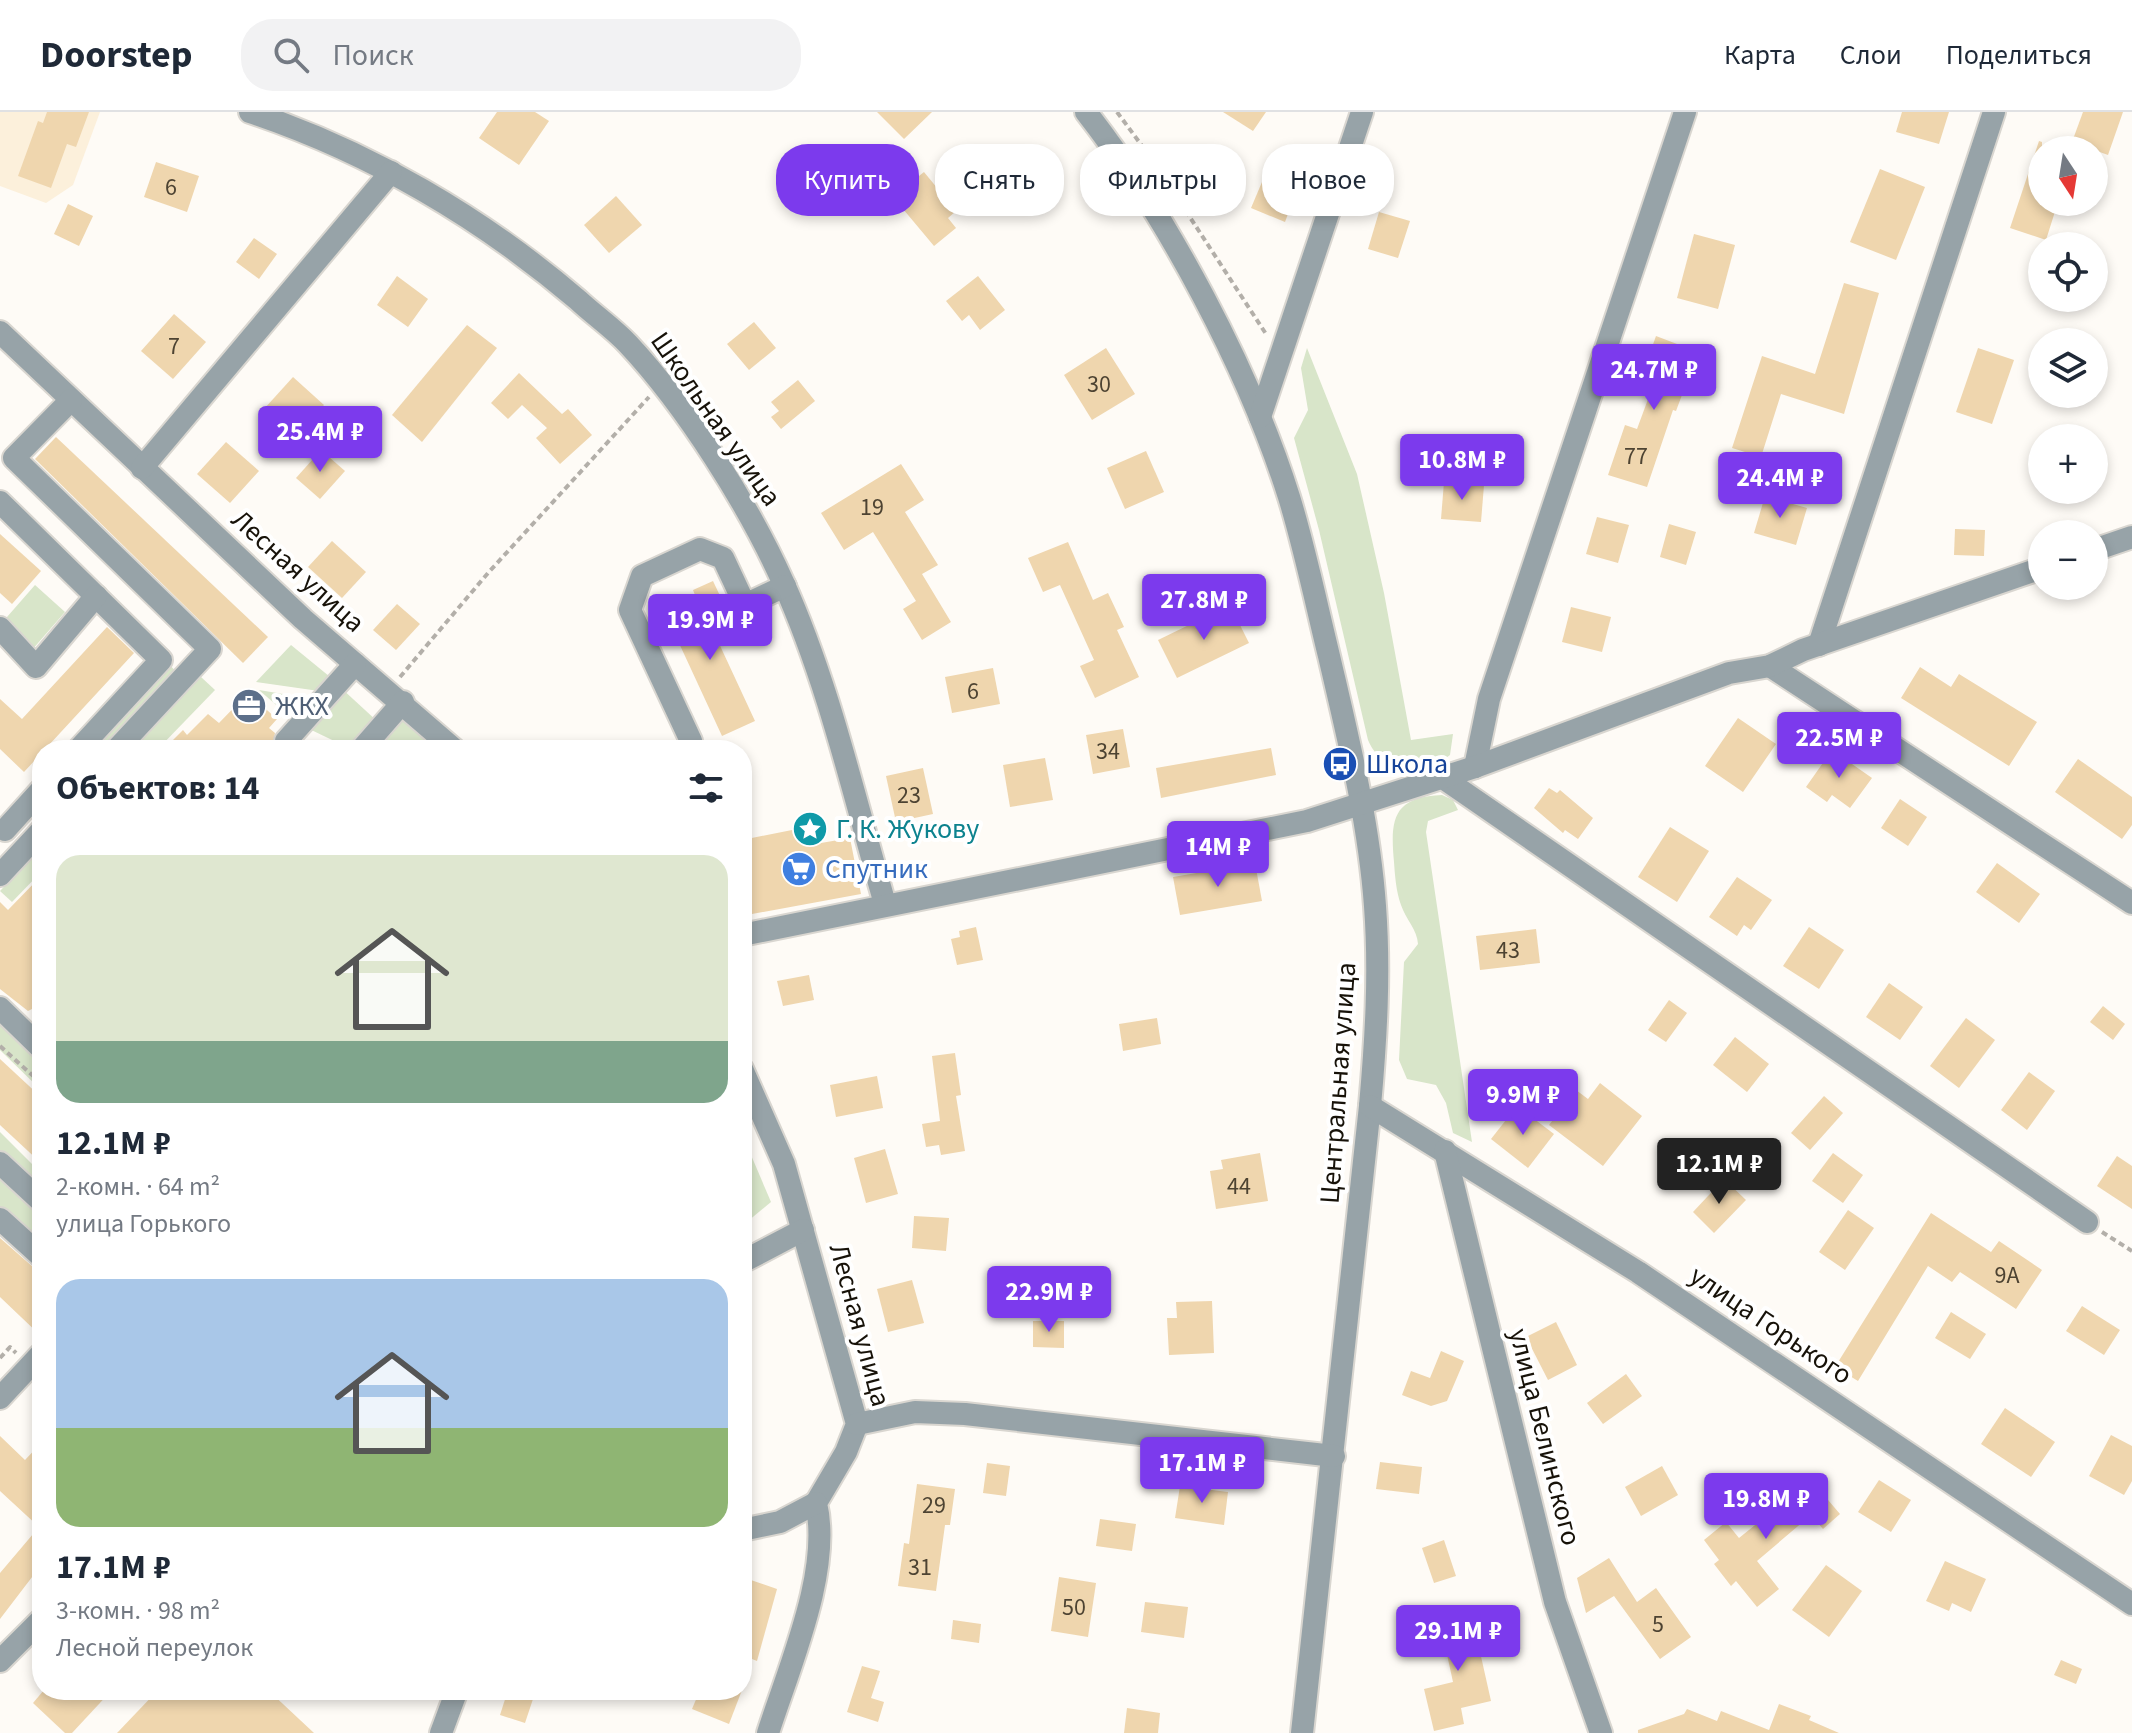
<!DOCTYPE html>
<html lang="ru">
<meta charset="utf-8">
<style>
body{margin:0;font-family:"Source Sans 3",sans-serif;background:#f2f2f3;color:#1f2937;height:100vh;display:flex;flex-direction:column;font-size:30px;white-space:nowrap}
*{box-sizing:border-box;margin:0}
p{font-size:26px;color:#747a83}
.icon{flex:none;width:44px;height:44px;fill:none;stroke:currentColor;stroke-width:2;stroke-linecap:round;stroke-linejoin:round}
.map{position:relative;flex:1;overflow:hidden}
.drawer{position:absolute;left:32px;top:628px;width:720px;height:960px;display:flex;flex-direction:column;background:#fff;border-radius:32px;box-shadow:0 4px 12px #0003}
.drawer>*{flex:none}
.guide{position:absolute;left:776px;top:32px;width:760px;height:72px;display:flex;gap:16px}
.needle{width:52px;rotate:168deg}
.controls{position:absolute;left:2028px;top:24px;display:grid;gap:16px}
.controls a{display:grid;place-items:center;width:80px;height:80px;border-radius:50%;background:#fff;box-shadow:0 4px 12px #0003;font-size:40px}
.price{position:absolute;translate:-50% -68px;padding:0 18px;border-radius:8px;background:#7c3aed;color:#fff;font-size:26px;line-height:52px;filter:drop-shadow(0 2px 4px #0008)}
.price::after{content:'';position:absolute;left:50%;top:48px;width:24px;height:18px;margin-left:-12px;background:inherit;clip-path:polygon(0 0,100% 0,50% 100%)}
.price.selected{background:#222;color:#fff}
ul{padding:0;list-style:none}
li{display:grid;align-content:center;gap:16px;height:424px;padding:0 24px}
li span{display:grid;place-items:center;height:248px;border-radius:24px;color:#555}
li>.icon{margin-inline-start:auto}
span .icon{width:144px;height:144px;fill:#fffc;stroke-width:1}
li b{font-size:34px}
h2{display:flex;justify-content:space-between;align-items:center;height:96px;padding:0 24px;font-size:34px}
.chip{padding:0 28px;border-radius:32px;background:#fff;box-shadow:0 4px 12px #0003;font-size:28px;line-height:72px}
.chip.selected{background:#7c3aed;color:#fff}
header{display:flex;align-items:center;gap:48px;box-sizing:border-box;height:112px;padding:0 40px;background:#fff;border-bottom:2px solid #e0e1e3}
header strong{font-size:38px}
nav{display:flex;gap:44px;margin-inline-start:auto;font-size:28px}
.search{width:560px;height:72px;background:#f2f2f3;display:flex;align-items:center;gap:20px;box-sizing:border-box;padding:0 28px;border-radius:32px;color:#747a83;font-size:30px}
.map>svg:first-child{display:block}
.commercial{fill:#fcf0db}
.green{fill:#d8e5c9}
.building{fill:#efd6ae}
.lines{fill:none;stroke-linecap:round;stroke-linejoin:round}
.minor-casing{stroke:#d9d6d0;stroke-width:26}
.path{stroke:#b3afa9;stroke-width:4;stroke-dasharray:6 4;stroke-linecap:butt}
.minor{stroke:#97a3a8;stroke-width:22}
.labels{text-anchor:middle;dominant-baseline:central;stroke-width:8;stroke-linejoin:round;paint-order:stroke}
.number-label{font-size:24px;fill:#4d4332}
.street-label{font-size:28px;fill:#171209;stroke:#fff}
.service-label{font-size:28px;fill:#4e5e75;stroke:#fff;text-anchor:start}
.transit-label{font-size:28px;fill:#164399;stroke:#fff;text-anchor:start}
.culture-label{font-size:28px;fill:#0d838f;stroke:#fff;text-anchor:start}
.shop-label{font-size:28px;fill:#366cbe;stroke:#fff;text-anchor:start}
</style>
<header>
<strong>Doorstep</strong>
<div class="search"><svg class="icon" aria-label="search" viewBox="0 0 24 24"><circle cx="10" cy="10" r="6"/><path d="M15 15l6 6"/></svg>Поиск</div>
<nav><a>Карта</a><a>Слои</a><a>Поделиться</a></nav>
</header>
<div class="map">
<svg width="2132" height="1621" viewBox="0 0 2132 1621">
<rect width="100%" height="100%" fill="#fefbf6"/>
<path class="commercial" d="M0,0H100L73,73L46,91L0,74Z"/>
<g class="green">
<path d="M1307,236L1357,362L1384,481L1411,628L1453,622L1450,643C1424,663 1382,662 1368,628L1319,418L1294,326L1308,298L1301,256Z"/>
<path d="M35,473L65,500L25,546L0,513Z"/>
<path d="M291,533L335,569L326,580L256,570Z"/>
<path d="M167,550L180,564L111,638H84Z"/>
<path d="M201,565L215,578L157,638H132Z"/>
<path d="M340,575L378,610L353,638L303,614Z"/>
<path d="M259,578L319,588L297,611Z"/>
<path d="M403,604L441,638H371Z"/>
<path d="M1442,683L1453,688L1458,698L1428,709L1426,720L1472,1030L1453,1021L1446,991L1436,973L1407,967L1399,948L1404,850L1418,832C1417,817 1406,808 1401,793C1396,779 1395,764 1394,750C1390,707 1393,685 1442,683Z"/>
<path d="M42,735V759L12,790L0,779Z"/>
<path d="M0,909L42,949V979L0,938Z"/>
<path d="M0,1020L42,1062V1153L0,1115Z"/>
<path d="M742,1022L771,1090L742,1114Z"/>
</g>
<g class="building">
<path d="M47,0H89L76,35L67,32L51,76L18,64L38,9L43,11Z"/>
<path d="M497,0H535L549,9L519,53L479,26Z"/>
<path d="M877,0H932L904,27Z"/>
<path d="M1223,0H1266L1253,19Z"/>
<path d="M1902,0H1949L1939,32L1896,20Z"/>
<path d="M2083,0H2123L2108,43L2072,30Z"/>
<path d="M2039,29L2042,30V90H2058L2046,128L2010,116Z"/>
<path d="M156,50L199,64L187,100L144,85Z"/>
<path d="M1880,57L1925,75L1896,148L1850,130Z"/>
<path d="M924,60L956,99L948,106L956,116L934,134L893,85Z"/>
<path d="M1262,70L1295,83L1285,110L1251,96Z"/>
<path d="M616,84L642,113L609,141L584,113Z"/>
<path d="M68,92L93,104L79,134L54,122Z"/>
<path d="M1379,100L1410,109L1398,146L1368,137Z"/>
<path d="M1694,122L1735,133L1718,197L1677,186Z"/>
<path d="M254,126L277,142L259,167L236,150Z"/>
<path d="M397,164L428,187L408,215L377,193Z"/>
<path d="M978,164L1005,198L980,218L969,203L962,209L946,189Z"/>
<path d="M1844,171L1879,181L1844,302L1781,282L1761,345L1732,336L1762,244L1815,262Z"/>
<path d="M174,202L206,230L173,267L141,239Z"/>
<path d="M754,210L776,236L749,258L727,232Z"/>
<path d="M467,213L497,236L422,330L392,303Z"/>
<path d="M1656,224L1698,240L1676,299L1673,298L1647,375L1608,363L1625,313L1637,317L1654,271L1641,266Z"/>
<path d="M1106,236L1135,282L1092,308L1064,263Z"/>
<path d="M1978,236L2014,248L1992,312L1956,300Z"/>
<path d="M519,261L562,302L568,297L592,323L560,352L536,326L547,316L522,293L508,307L491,291Z"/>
<path d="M293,265L324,293L296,325L264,297Z"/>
<path d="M798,268L815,289L781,317L771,305L779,299L771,290Z"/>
<path d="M56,325L268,525L243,551L35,347Z"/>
<path d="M226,330L259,359L230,391L197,362Z"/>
<path d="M321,338L345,359L320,387L296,366Z"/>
<path d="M1146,339L1164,380L1125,397L1107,356Z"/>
<path d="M901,352L924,388L905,400L938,453L922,462L951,510L922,528L903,497L916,489L873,420L844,438L821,401Z"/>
<path d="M1444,370L1484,373L1481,410L1441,407Z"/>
<path d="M1765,384L1807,396L1796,433L1754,421Z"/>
<path d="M1597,405L1629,413L1618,451L1586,442Z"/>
<path d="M1669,412L1696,420L1686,453L1660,445Z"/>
<path d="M1955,417L1985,418L1984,444L1954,443Z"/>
<path d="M0,422L41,459L12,492L0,481Z"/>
<path d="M332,429L366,460L342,486L308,455Z"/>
<path d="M1068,430L1093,488L1108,481L1124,515L1117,518L1139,565L1095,586L1080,554L1094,548L1060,473L1043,480L1028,446Z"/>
<path d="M713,469L722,488L703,497L755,609L722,624L666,503L697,488L693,478Z"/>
<path d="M397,492L420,512L396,538L373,518Z"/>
<path d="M1230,493L1249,531L1177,566L1158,528Z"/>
<path d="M1571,495L1611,505L1602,540L1562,530Z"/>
<path d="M107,515L134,541L24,660L0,637V587L22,607Z"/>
<path d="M1920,555L1951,575L1959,562L2037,610L2009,654L1901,586Z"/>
<path d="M993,556L1000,592L952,601L945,565Z"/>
<path d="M248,581L277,607L269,616L275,621L272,638H163L183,618L187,623L208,602L219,611Z"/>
<path d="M1738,606L1776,632L1743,680L1705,654Z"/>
<path d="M1123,617L1130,655L1093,662L1086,623Z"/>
<path d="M1271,636L1276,663L1161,686L1156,656Z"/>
<path d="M1832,638L1872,666L1850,696L1832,683L1827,690L1806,675Z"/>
<path d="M1045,646L1053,688L1010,695L1003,653Z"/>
<path d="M2078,647L2132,685V713L2122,727L2055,680Z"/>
<path d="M923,656L933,702L896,710L886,664Z"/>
<path d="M1549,676L1557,681L1560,678L1593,706L1578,727L1565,718L1563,721L1534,696Z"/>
<path d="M1900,687L1927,705L1908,734L1881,716Z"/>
<path d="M817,713L821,731L850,726L861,782L752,802L750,791L742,793V728Z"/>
<path d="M1670,715L1709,739L1677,790L1638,765Z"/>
<path d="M1255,751L1262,789L1180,803L1173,765Z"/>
<path d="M1997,751L2040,782L2019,811L1976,780Z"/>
<path d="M42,763V892L28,899L0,877V790L8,798Z"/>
<path d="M1737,765L1772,788L1751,818L1744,813L1737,824L1709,805Z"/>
<path d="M976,815L983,848L957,853L951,827L960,825L959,819Z"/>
<path d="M1809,815L1844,838L1819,877L1783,854Z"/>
<path d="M1536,817L1540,851L1480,858L1476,824Z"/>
<path d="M809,863L814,888L783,894L777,869Z"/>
<path d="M1889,871L1923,895L1900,928L1866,905Z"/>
<path d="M1669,888L1687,901L1666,930L1648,918Z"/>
<path d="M2103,894L2125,912L2113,928L2090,910Z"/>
<path d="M1157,906L1161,932L1123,939L1119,912Z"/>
<path d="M1966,906L1995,928L1959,976L1930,954Z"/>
<path d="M1735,925L1769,952L1747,980L1713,953Z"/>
<path d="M955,941L961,983L956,984L965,1039L941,1043L939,1033L926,1035L922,1012L940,1009L932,944Z"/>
<path d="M0,947L42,986V1052L0,1013Z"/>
<path d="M2029,960L2055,979L2027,1018L2001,998Z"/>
<path d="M877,964L883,996L836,1005L830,973Z"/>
<path d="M1600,971L1642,1004L1603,1054L1549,1013L1576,978L1588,987Z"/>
<path d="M1824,984L1843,1001L1810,1038L1791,1021Z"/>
<path d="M1517,994L1554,1022L1528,1056L1491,1027Z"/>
<path d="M885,1037L898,1082L866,1091L854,1046Z"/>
<path d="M1260,1041L1268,1089L1216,1097L1210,1059L1223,1057L1221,1048Z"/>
<path d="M1833,1041L1863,1063L1843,1091L1812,1069Z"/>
<path d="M2117,1044L2132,1054V1097L2097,1074Z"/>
<path d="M1724,1067L1746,1088L1714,1121L1693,1100Z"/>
<path d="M1848,1098L1874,1116L1845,1158L1819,1140Z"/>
<path d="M1931,1101L1991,1140L1999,1129L2042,1158L2016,1197L1960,1160L1952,1170L1928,1154L1858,1269L1835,1255Z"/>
<path d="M914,1104L949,1106L946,1139L912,1136Z"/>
<path d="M0,1126L33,1155L42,1159V1225L0,1185Z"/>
<path d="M912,1168L924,1211L888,1220L877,1177Z"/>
<path d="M1212,1189L1214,1241L1169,1243L1167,1206H1177L1176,1190Z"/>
<path d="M2082,1194L2120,1218L2104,1243L2066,1219Z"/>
<path d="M1951,1200L1986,1222L1970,1247L1935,1226Z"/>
<path d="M1033,1209H1064V1236L1033,1235Z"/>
<path d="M1556,1210L1577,1253L1548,1268L1526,1225Z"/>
<path d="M1441,1239L1464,1249L1447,1289L1431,1294L1402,1283L1411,1259L1430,1266Z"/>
<path d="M1626,1262L1642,1284L1603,1312L1587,1291Z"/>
<path d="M2005,1296L2055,1330L2031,1365L1981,1332Z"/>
<path d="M2111,1323L2132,1334V1369L2124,1383L2089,1364Z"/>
<path d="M0,1324L25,1348L42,1330V1452L0,1507V1461L39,1415L0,1379Z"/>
<path d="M1380,1350L1422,1355L1419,1382L1376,1377Z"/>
<path d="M987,1351L1010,1354L1006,1384L983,1381Z"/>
<path d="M1662,1354L1678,1383L1641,1404L1625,1375Z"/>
<path d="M1811,1368L1840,1402L1823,1417L1811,1403L1757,1449L1779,1477L1757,1495L1736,1469L1731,1474L1714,1452L1719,1448L1704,1428L1726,1410L1739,1426Z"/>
<path d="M1879,1368L1911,1388L1891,1420L1858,1400Z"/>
<path d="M917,1372L955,1377L950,1413H945L936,1479L898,1474L904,1431L909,1432Z"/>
<path d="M1180,1374L1228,1380L1224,1413L1175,1406Z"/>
<path d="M1100,1407L1136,1412L1132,1439L1096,1434Z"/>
<path d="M1444,1428L1456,1464L1434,1471L1422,1436Z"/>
<path d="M1609,1446L1637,1490L1656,1476L1691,1525L1660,1547L1614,1484L1586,1501L1577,1466Z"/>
<path d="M1945,1449L1986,1467L1971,1500L1952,1491L1949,1499L1926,1489Z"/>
<path d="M1826,1453L1862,1479L1829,1525L1792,1498Z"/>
<path d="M1059,1465L1096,1471L1088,1525L1051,1519Z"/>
<path d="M745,1466L777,1477L757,1549L742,1543Z"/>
<path d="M1145,1490L1188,1495L1184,1526L1141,1520Z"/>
<path d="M1477,1503L1483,1530L1478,1531L1491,1589L1461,1596L1464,1612L1434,1619L1424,1577L1453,1570L1446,1538L1438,1539L1433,1512Z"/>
<path d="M953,1508L981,1512L979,1531L951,1527Z"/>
<path d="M2061,1548L2082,1557L2076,1572L2054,1563Z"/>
<path d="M862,1554L880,1559L871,1586L884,1590L878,1610L847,1600Z"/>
<path d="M44,1578H112L72,1621H65L33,1591Z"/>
<path d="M158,1578H268L314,1621H117Z"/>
<path d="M508,1578H536L525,1611L500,1603Z"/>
<path d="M700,1578H742L729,1612L692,1597Z"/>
<path d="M1779,1592L1811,1604L1809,1608L1839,1621H1638V1618L1684,1602L1687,1597L1717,1609L1721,1599L1769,1618Z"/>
<path d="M1127,1596L1160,1601L1158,1621H1124Z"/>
</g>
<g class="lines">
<g class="minor-casing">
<g id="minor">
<path d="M250,0C370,40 482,106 578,188C594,203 613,216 628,232C686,294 748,392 783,470C829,572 854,685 885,792"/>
<path d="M1086,0C1168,105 1249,258 1289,385C1305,437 1316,491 1329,544C1348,626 1369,710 1375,794C1380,861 1376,927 1370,994L1302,1621"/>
<path d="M0,220L303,507L455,638"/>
<path d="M71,288L14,346L210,537L116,638"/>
<path d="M1260,305L1362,0"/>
<path d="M142,356L391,60"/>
<path d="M0,390L161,548L78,638"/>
<path d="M2094,438L2132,425"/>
<path d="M0,516L36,555L96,484"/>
<path d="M1819,533L1994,0"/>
<path d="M1770,554L2132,791"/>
<path d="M286,629L355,552"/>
<path d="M691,629L630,498L642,464L700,437L723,446L745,493L785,474"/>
<path d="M361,638L403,590"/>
<path d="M1475,655L1489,587L1685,0"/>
<path d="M1443,666L2087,1110"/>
<path d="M5,718L42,677"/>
<path d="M0,763L42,718"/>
<path d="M742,823L1307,709L1475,655L1729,561L1770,554L1803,538L2042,456"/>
<path d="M0,896L42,937"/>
<path d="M742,957L784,1052L857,1312L846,1340L816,1391C832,1458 789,1555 768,1621"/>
<path d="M1370,994L1638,1160L2132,1492"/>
<path d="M1445,1039L1555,1490L1601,1621"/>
<path d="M0,1051L42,1090"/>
<path d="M0,1107L42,1145"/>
<path d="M742,1150L803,1118"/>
<path d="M0,1286L42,1241"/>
<path d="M857,1312L915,1300L965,1302L1334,1344"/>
<path d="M742,1418L780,1410L816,1391"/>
<path d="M0,1549L42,1507"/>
<path d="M441,1621L457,1578"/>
</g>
</g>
<g class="path">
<path d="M1117,0L1154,50L1266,222"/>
<path d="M400,565L488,461L649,285"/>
<path d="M0,934L42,972"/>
<path d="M2102,1120L2132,1139"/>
<path d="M0,1246L10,1235L16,1241"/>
</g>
<use href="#minor" class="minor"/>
</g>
<defs>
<g id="office-disc" transform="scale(1.8)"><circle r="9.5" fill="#5c6f8a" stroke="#fff"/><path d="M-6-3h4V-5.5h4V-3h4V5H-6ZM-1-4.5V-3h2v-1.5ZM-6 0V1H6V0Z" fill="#fff"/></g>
<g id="bus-disc" transform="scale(1.8)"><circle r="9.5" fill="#1a4fb4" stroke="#fff"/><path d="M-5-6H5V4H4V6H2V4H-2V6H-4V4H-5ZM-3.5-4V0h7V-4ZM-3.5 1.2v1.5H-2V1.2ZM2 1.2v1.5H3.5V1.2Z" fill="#fff"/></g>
<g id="sight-disc" transform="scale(1.8)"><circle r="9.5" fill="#0f9aa8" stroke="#fff"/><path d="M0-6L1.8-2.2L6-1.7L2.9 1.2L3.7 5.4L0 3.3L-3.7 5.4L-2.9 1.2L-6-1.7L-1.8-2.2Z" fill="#fff"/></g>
<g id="supermarket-disc" transform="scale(1.8)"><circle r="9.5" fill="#3f7fe0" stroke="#fff"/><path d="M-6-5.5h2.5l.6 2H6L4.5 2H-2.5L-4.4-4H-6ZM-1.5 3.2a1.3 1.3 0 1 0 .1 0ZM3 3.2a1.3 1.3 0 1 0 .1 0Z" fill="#fff"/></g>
</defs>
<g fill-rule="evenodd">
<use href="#office-disc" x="249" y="594"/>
<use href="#bus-disc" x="1340" y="652"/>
<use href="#sight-disc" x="810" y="717"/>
<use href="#supermarket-disc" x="799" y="757"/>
</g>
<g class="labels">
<g class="number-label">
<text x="171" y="75">6</text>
<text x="174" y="234">7</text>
<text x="1099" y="272">30</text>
<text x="1636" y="344">77</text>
<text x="872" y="395">19</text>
<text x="973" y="579">6</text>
<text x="1108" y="639">34</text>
<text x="909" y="683">23</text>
<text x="1508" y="838">43</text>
<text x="1239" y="1074">44</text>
<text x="2007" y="1163">9А</text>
<text x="934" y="1393">29</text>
<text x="920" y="1455">31</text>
<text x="1074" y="1495">50</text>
<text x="1658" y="1512">5</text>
</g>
<g class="street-label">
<text transform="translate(716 307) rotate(55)">Школьная улица</text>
<text transform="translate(298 459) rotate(42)">Лесная улица</text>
<text transform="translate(1338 971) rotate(-86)">Центральная улица</text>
<text transform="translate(860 1213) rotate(75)">Лесная улица</text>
<text transform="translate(1771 1213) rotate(34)">улица Горького</text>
<text transform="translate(1545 1325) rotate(76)">улица Белинского</text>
</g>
<g class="service-label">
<text x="275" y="594">ЖКХ</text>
</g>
<g class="transit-label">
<text x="1366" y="652">Школа</text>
</g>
<g class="culture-label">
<text x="836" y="717">Г. К. Жукову</text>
</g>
<g class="shop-label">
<text x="825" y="757">Спутник</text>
</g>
</g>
</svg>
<div class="controls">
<a><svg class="needle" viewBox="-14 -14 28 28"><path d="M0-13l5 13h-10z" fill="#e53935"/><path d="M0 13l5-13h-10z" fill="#747a83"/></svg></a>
<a><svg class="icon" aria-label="locate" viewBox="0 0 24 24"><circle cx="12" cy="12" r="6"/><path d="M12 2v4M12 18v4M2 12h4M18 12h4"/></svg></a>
<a><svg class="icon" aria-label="layers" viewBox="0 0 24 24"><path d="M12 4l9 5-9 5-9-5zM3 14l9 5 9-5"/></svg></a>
<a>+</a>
<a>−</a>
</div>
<b class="price" style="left:1654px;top:300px">24.7M ₽</b>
<b class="price" style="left:320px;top:362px">25.4M ₽</b>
<b class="price" style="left:1462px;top:390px">10.8M ₽</b>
<b class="price" style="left:1780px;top:408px">24.4M ₽</b>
<b class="price" style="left:1204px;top:530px">27.8M ₽</b>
<b class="price" style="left:710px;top:550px">19.9M ₽</b>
<b class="price" style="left:1839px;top:668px">22.5M ₽</b>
<b class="price" style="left:1218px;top:777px">14M ₽</b>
<b class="price" style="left:1523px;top:1025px">9.9M ₽</b>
<b class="price selected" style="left:1719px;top:1094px">12.1M ₽</b>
<b class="price" style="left:1049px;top:1222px">22.9M ₽</b>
<b class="price" style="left:1202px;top:1393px">17.1M ₽</b>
<b class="price" style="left:1766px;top:1429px">19.8M ₽</b>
<b class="price" style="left:1458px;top:1561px">29.1M ₽</b>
<div class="guide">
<a class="chip selected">Купить</a>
<a class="chip">Снять</a>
<a class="chip">Фильтры</a>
<a class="chip">Новое</a>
</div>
<section class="drawer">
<h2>Объектов: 14<svg class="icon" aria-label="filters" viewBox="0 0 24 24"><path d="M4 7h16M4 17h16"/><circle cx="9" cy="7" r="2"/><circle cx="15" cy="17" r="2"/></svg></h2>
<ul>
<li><span style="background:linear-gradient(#dfe7d0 75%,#7fa58c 0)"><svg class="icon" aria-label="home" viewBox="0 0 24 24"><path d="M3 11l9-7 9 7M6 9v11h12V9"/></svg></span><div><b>12.1M ₽</b><p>2-комн. · 64 m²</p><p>улица Горького</p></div></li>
<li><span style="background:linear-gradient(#a9c7e8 60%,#8fb573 0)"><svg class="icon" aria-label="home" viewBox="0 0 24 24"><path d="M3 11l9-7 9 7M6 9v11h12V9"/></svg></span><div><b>17.1M ₽</b><p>3-комн. · 98 m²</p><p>Лесной переулок</p></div></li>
</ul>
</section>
</div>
